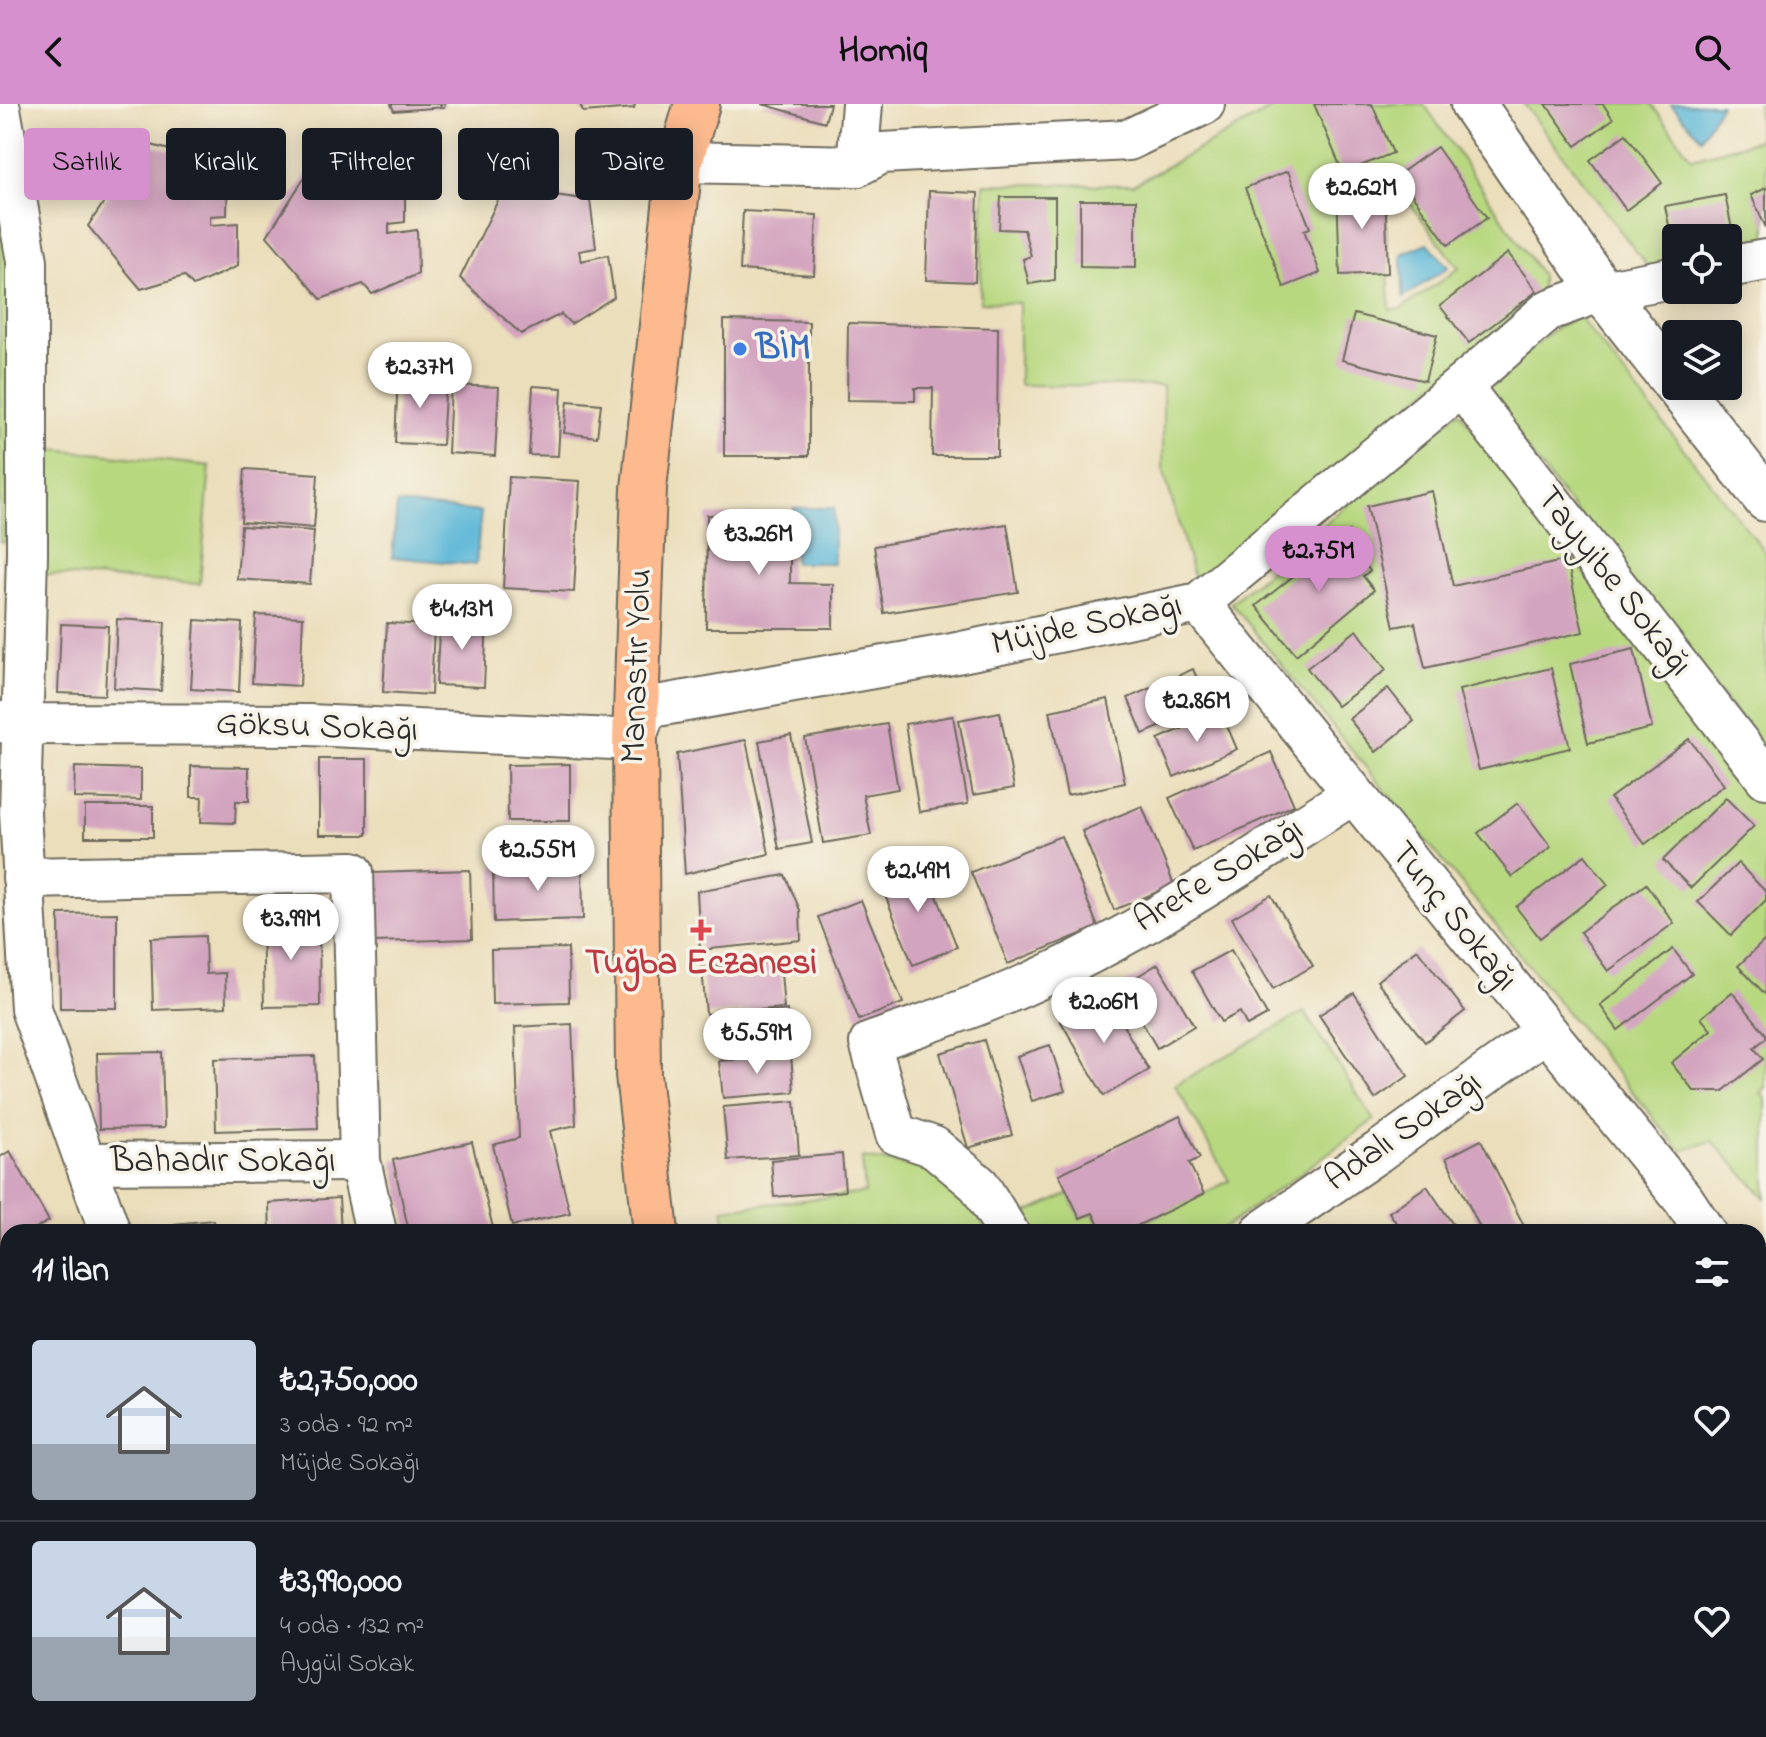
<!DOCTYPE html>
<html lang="tr">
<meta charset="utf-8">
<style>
body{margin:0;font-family:"Indie Flower",sans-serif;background:#20242c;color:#f1f3f6;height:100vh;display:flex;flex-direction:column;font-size:30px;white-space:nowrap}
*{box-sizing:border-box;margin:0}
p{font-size:26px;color:#9ea1a6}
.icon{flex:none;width:44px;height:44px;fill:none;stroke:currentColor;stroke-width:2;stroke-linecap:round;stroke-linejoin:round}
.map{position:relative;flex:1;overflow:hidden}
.side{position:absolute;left:0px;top:1120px;width:1766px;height:514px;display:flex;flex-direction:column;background:#171b24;border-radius:24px 24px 0 0;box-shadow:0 4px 20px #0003}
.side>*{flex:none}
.banner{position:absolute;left:24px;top:24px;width:800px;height:72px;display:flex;gap:16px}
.controls{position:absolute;left:1662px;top:120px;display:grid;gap:16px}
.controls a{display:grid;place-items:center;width:80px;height:80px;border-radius:8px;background:#171b24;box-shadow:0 4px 20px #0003;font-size:40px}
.price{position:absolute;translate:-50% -68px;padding:0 18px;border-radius:28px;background:#fff;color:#222;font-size:26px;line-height:52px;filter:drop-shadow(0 2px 4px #0008)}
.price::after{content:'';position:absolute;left:50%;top:48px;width:24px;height:18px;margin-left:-12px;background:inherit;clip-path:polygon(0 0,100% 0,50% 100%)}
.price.on{background:#d690ce;color:#111}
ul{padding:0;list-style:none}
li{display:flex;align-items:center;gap:24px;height:200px;padding:0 32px}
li+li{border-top:2px solid #363941}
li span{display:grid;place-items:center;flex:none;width:224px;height:160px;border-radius:8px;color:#555}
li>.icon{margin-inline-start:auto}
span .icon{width:96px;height:96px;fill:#fffc;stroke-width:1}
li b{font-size:34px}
h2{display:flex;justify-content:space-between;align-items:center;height:96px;padding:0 32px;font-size:34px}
.tag{padding:0 28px;border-radius:8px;background:#171b24;box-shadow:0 4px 20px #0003;font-size:28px;line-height:72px}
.tag.on{background:#d690ce;color:#111}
header{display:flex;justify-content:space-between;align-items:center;height:104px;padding:0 32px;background:#d690ce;color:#111;font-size:36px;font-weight:700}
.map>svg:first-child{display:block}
.built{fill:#e7d2ef}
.green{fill:#b8d880;stroke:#728256;stroke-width:2;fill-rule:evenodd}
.water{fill:#59b6d7;stroke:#427081;stroke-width:2}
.building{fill:#d3a4bf}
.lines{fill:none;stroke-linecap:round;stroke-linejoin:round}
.service-casing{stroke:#6e6a5d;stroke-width:24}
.minor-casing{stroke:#6e6a5d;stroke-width:44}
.tertiary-casing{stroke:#6e6a5d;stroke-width:48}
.primary-casing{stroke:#6e6a5d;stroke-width:48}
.service{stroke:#fff;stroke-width:20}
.minor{stroke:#fff;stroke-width:40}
.tertiary{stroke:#fff;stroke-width:44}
.primary{stroke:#fcba8e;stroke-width:44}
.shop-dot{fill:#3f7fe0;stroke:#f7f3e8;stroke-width:3}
.health-dot{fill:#e0444e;stroke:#f7f3e8;stroke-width:3}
.labels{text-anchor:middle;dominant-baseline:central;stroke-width:7;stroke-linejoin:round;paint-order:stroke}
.shop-label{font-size:36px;font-weight:bold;fill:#366cbe;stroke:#f7f3e8;text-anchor:start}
.street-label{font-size:36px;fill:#2b2b2b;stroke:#f7f3e8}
.health-label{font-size:36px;font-weight:bold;fill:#be3a42;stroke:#f7f3e8}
</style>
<header><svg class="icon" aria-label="back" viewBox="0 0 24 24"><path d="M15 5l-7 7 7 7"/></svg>Homiq<svg class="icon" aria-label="search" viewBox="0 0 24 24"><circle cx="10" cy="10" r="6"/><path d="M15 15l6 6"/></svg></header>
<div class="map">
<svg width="1766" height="1633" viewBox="0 0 1766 1633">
<rect width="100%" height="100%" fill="#f7f3e8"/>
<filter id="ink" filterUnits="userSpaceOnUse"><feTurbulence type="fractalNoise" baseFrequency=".0125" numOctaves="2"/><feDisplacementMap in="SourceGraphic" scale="16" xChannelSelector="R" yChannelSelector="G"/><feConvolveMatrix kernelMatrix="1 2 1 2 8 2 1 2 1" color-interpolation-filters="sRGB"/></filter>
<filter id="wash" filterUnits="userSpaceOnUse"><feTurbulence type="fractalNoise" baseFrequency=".006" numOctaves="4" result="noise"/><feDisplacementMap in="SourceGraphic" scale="32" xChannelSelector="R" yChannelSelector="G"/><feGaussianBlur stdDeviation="1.8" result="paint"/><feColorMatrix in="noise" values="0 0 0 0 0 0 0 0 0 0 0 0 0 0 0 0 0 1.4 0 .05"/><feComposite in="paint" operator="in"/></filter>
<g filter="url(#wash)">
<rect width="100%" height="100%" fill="#ebdebb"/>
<path class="built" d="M0,1477L8,1478V1626H385V1633H0Z"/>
<g class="green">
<path d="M1281,0H1424L1541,171V192L1195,478L1163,364V282L1019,281V199L980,198L984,80L1133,81ZM1401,88L1459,164L1401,205L1390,206L1385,89Z"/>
<path d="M1524,0H1651L1692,54L1759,36L1758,0H1766V142L1728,149V134H1676V158L1648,163Z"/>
<path d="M0,89L11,160L6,438H0Z"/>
<path d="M1578,212L1766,449V647L1481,288L1557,223Z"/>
<path d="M1459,307L1766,703V984L1761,989L1766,995V1094L1712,1037L1681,1047L1231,499Z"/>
<path d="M45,344L210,362L200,480L42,470Z"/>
<path d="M1304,908L1374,1016L1227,1122L1215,1128H1124L1229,1077L1175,981Z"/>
<path d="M862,1054L928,1065L960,1084L988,1128H727L723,1105L865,1089Z"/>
<path d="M1069,1090L1080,1114L1093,1109L1102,1128H1034L1023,1111Z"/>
<path d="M1138,1626H1282L1260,1633H1141Z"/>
</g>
<g class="water">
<path d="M1671,0H1721L1701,34Z"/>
<path d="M1428,139L1448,163L1403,194L1402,150Z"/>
<path d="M397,400L481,408L476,461L392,453Z"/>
<rect x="794" y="404" width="40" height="55"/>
</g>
<g id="blocks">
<g class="building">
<path d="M391,0H445L444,3L394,7Z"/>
<path d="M580,0H635L634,4L583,8Z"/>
<path d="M762,0H830L825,18Z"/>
<path d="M1314,0H1372L1393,49L1343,69Z"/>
<path d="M1546,0H1603L1613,15L1576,42Z"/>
<path d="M1626,30L1662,79L1626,106L1590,56Z"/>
<path d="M144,39L228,62L227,111L210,112V121L238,119V162L193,182L184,172L141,185L88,122Z"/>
<path d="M1437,43L1487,114L1448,141L1398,71Z"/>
<path d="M321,48L405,70V118L389,120V130L417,126L418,170L372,190L363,180L321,195L267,132Z"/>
<path d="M1288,67L1310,124L1304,126L1320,169L1284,183L1245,84Z"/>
<path d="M1385,83L1388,169L1340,171L1337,85Z"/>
<path d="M504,84L590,96L596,144L579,147L581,157L608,151L614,193L571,220L561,210L521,230L460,174Z"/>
<path d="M1766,84V124L1751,91Z"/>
<path d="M929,87L978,89L975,178L926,176Z"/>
<path d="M1725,91L1734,135L1676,134V151H1675L1665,102Z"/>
<path d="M1001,93H1055V176L1029,180L1023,155L1031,152L1024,126L999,125Z"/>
<path d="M1080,96H1136V164L1080,163Z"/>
<path d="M743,107L817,111L814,171L740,166Z"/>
<path d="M1508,149L1537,187L1469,239L1440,202Z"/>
<path d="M1354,210L1437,231L1425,277L1342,256Z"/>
<path d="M724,216L809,218V352H724Z"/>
<path d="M848,219L998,224L997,352H932L933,284H915V297L847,296Z"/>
<path d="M398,270L446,273L442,341L395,339Z"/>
<path d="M451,281L499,283L495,352L448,349Z"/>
<path d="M533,282L562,284L558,352L529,351Z"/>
<path d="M568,297L601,300L597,333L564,329Z"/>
<path d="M245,365L318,370L314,424L241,418Z"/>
<path d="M509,373L580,377L574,488L503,484Z"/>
<path d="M1432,387L1453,482L1567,456L1583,528L1425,564L1415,519L1394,523L1367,402Z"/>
<path d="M707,411H790V479L833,480V524H706Z"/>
<path d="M1007,420L1018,488L884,509L874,442Z"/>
<path d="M241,422L314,427L310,480L237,475Z"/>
<path d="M1349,427L1366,448L1360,453L1370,467L1363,472L1374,486L1296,551L1256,502Z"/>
<path d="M256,511L303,513L300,582L252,579Z"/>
<path d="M440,512L487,514L484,583L436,581Z"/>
<path d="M117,515L165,518L161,587L114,584Z"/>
<path d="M195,516L242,519L239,588L191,585Z"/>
<path d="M387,519L434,521L431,591L383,588Z"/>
<path d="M61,520L108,522L105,591L58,589Z"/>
<path d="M1357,526L1386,566L1337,602L1307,564Z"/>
<path d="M1634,545L1652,624L1588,639L1570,560Z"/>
<path d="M1551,564L1570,644L1479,666L1459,586Z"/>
<path d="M1193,565L1209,602L1143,630L1128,594Z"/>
<path d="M1388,584L1414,617L1376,648L1349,615Z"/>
<path d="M1108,595L1125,679L1067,691L1050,607Z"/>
<path d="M1000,608L1014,684L973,691L959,616Z"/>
<path d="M1221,608L1237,645L1174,673L1158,635Z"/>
<path d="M953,612L968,700L919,708L905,620Z"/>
<path d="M887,620L898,685L863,691L871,731L823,739L805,634Z"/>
<path d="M791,631L812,739L779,745L759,637Z"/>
<path d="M1689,635L1724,681L1645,740L1610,694Z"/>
<path d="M746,636L769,750L685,770L677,650Z"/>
<path d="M1271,648L1294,701L1193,747L1169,694Z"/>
<rect x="319" y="655" width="48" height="76"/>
<path d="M570,660V717H508L507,661Z"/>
<path d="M191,662L249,663V697H236L235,719L201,718L202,693H191Z"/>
<path d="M75,663L141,665V696L74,694Z"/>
<path d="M1726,694L1754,722L1691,784L1663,756Z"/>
<path d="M1518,699L1551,743L1512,773L1478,729Z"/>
<rect x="85" y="702" width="68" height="31"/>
<path d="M1142,702L1174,781L1114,806L1082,727Z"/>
<path d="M1061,732L1098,823L1008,860L971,768Z"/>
<path d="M1585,751L1608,781L1540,834L1516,803Z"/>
<path d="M924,759L957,843L913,861L879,776Z"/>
<path d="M1738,759L1766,788V796L1731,831L1698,798Z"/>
<path d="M582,760L583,815L494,818L493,762Z"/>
<path d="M470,766L472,835L375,838L373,769Z"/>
<path d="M785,771L800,806L801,836L700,846L697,787Z"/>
<path d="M1646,780L1674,819L1608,867L1580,828Z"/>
<path d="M1271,791L1313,862L1273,885L1232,814Z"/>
<path d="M861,796L903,899L859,916L818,813Z"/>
<path d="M117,809V904H60L59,810Z"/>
<path d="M262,814H319L320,902L264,903Z"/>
<path d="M205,832L206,870L225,869L226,903L153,906L151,834Z"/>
<path d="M1766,835V891L1738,862Z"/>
<path d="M568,844L569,898L492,900L491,846Z"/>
<path d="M1417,845L1465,907L1425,938L1377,877Z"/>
<path d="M1673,845L1692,870L1618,926L1600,901Z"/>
<path d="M1231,846L1267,911L1247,922L1240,908L1221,918L1192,867Z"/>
<path d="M780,857L784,904L706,910L702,864Z"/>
<path d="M1158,860L1194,922L1157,944L1121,882Z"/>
<path d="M1732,888L1766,930V934L1754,944L1763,955L1723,987H1694L1671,959L1711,926L1701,914Z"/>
<path d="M1354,889L1408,972L1375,995L1319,911Z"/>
<path d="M1105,890L1149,966L1104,992L1060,916Z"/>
<path d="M787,906L790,943L719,949L715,913Z"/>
<path d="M572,920L576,1021L550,1027L570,1109L512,1122L493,1041L519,1034L515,923Z"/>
<path d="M984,936L1012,1031L968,1044L940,949Z"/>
<path d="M1050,941L1065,987L1032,997L1017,952Z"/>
<path d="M162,948L164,1024L99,1025L97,949Z"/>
<path d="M791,951L794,988L723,994L719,957Z"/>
<path d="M315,952L318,1024L216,1027L214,955Z"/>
<path d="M795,997L799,1051L728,1056L723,1003Z"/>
<path d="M1180,1012L1200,1054L1189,1059L1204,1090L1124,1128H1102L1093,1109L1080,1114L1059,1070Z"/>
<path d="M1481,1036L1527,1128H1482L1446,1054Z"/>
<path d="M472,1038L494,1128H409L393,1056Z"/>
<path d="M10,1047L49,1117L29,1128H8V1140L0,1144V1053Z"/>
<path d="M842,1050L845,1087L774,1093L771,1056Z"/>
<path d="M1427,1082L1458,1128H1402L1389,1108Z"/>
<path d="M339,1094L341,1128H270L269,1099Z"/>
<path d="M213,1116L214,1128H174V1120Z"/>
<path d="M8,1203V1263L0,1246V1207Z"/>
<path d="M0,1520H8V1626H101L100,1633H0Z"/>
<path d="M885,1626H948L950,1633H887Z"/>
<path d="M1161,1626H1202L1185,1633H1164Z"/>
<path d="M1349,1626H1482L1485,1633H1352Z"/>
</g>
</g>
</g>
<g filter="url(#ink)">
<use href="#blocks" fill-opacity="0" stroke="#6e6a5d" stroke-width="2"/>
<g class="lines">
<g class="service-casing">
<g id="service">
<path d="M0,1492L8,1493"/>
<path d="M362,1626L364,1633"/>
</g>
</g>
<g class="minor-casing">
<g id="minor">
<path d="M0,5L27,157V450L20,709L31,905L110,1128"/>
<path d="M680,58L857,62L882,49L1128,36L1204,0"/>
<path d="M857,62L862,0"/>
<path d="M1728,163L1766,156"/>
<path d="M1461,282L1766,674"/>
<path d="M1199,499L1684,1096L1705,1128"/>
<path d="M0,618L22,620L309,621L635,636L646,604L947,551L1199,499L1461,282L1549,206L1602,187L1676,173"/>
<path d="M23,774L353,768L360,1057L376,1128"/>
<path d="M86,1059L360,1057"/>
<path d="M1008,1128L979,1081L934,1043L896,1030L870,939C911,924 954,911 995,894C1121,843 1239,762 1353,690"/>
<path d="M1261,1128L1378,1048L1546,927"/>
<path d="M1758,1161H1766"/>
<path d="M1758,1364L1766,1421"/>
<path d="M0,1403H8"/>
<path d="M481,1626L482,1633"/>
<path d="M1114,1626L1117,1633"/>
<path d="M1631,1626L1636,1633"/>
<path d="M1558,1633L1579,1626"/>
</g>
</g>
<g class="tertiary-casing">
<g id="tertiary">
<path d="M1473,0L1602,187L1676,281"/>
<path d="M1677,282L1766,395"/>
</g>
</g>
<g class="primary-casing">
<g id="primary">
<path d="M656,1128L638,971L635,636L644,384L680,58L697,0"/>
<path d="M784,1626L786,1633"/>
</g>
</g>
<use href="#service" class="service"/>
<use href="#minor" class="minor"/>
<use href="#tertiary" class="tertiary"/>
<use href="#primary" class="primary"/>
</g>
</g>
<circle class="shop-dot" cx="740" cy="245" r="8"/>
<path class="health-dot" d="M697 814h8v8h8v8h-8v8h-8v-8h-8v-8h8z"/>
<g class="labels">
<g class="shop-label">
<text x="756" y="245">BİM</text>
</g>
<g class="street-label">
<text transform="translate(1613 478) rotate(52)">Tayyibe Sokağı</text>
<text transform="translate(1087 522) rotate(-12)">Müjde Sokağı</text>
<text transform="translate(638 562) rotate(-88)">Manastır Yolu</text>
<text transform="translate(317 624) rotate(2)">Göksu Sokağı</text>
<text transform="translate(1219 772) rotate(-31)">Arefe Sokağı</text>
<text transform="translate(1453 813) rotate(51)">Tunç Sokağı</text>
<text transform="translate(1404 1028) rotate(-35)">Adalı Sokağı</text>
<text x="223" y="1058">Bahadır Sokağı</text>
</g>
<g class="health-label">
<text x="701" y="860">Tuğba Eczanesi</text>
</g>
</g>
</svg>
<div class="controls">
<a><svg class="icon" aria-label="locate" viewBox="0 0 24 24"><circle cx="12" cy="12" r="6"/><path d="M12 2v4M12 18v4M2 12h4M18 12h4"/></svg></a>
<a><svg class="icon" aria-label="layers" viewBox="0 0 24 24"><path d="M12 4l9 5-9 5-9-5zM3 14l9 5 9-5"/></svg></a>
</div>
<b class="price" style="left:1362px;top:127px">₺2.62M</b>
<b class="price" style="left:420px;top:306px">₺2.37M</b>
<b class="price" style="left:759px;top:473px">₺3.26M</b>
<b class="price on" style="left:1319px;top:490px">₺2.75M</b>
<b class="price" style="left:462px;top:548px">₺4.13M</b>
<b class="price" style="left:1197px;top:640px">₺2.86M</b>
<b class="price" style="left:538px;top:789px">₺2.55M</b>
<b class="price" style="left:918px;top:810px">₺2.49M</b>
<b class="price" style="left:291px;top:858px">₺3.99M</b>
<b class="price" style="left:1104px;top:941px">₺2.06M</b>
<b class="price" style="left:757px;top:972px">₺5.59M</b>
<div class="banner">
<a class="tag on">Satılık</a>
<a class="tag">Kiralık</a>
<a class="tag">Filtreler</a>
<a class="tag">Yeni</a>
<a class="tag">Daire</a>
</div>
<section class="side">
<h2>11 ilan<svg class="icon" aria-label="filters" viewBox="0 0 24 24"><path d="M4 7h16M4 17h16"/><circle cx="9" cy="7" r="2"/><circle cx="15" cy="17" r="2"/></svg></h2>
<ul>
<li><span style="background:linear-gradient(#c9d6e8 65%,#9aa5b1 0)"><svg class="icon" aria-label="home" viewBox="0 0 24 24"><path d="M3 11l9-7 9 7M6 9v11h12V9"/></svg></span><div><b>₺2,750,000</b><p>3 oda · 92 m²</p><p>Müjde Sokağı</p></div><svg class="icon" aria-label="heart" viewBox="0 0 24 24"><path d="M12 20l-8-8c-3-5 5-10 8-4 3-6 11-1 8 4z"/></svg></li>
<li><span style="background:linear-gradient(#c9d6e8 60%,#9aa5b1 0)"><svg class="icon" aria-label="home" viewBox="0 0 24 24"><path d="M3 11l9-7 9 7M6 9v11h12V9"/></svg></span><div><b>₺3,990,000</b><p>4 oda · 132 m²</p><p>Aygül Sokak</p></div><svg class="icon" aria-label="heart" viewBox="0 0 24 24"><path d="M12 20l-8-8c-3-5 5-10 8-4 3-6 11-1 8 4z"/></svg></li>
</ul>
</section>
</div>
